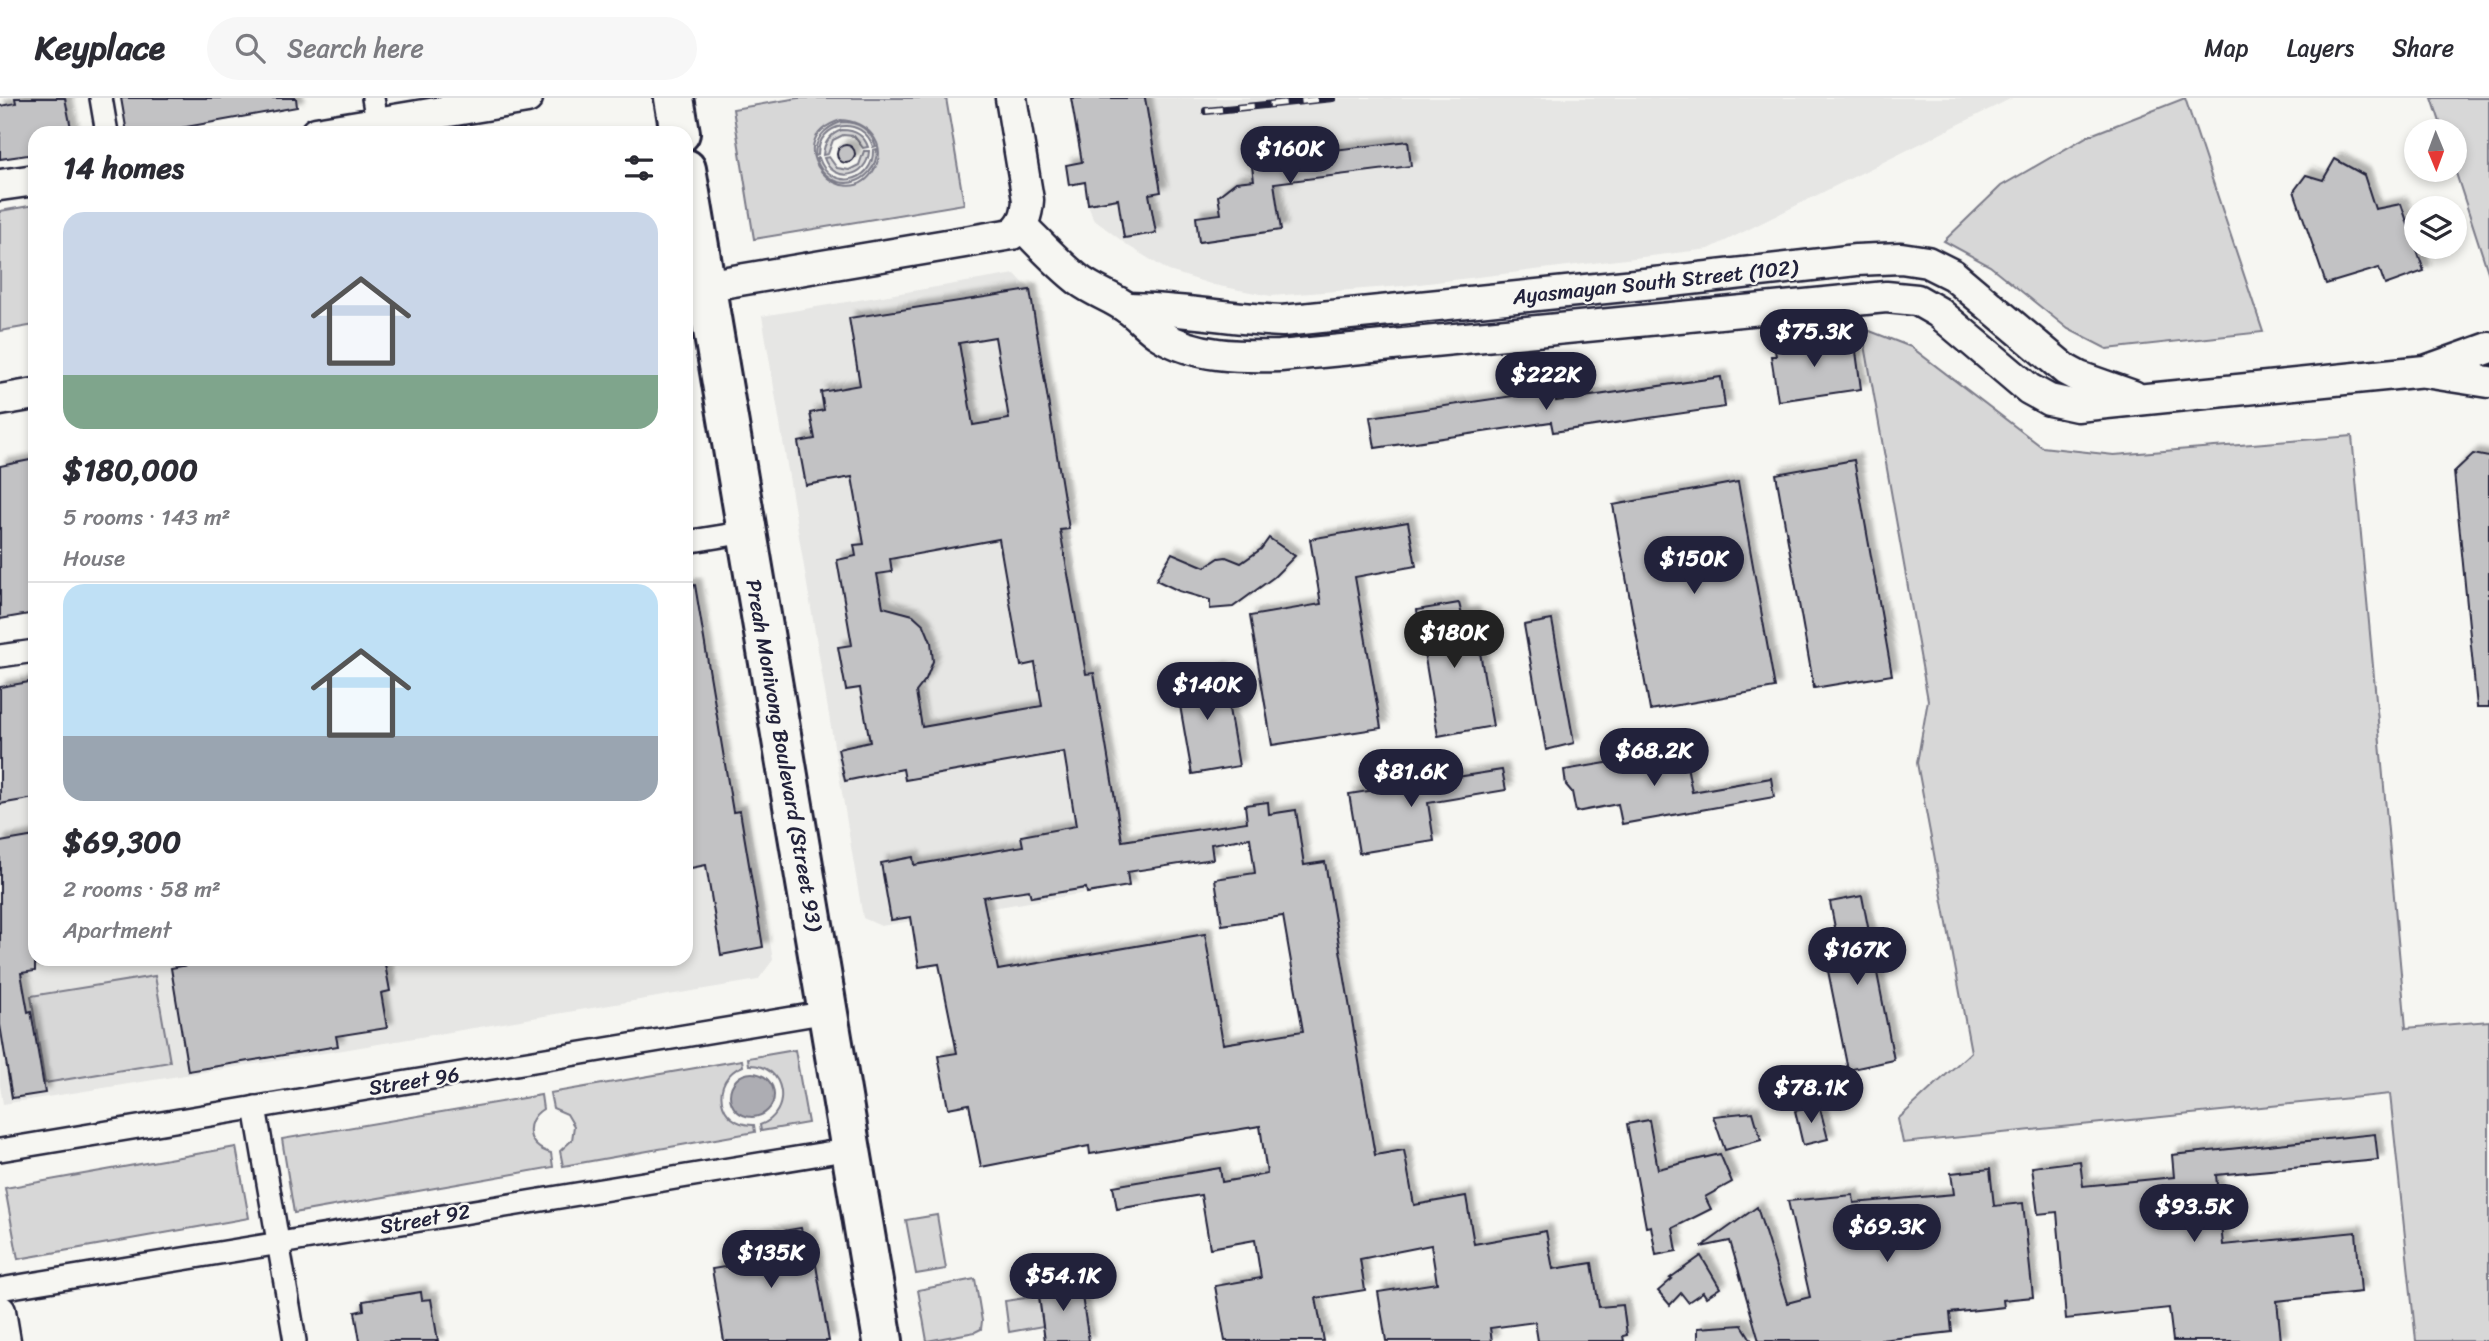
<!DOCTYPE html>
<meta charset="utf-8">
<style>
body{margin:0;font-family:Sriracha,sans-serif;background:#f7f7f7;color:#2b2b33;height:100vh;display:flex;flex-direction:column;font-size:26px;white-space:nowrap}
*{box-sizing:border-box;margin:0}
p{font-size:23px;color:#7c7c81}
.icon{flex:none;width:38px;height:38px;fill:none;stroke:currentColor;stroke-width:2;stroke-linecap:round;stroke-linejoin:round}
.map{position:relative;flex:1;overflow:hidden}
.side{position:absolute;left:28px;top:28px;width:665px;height:840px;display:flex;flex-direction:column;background:#fff;border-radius:21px;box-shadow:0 4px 10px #0003}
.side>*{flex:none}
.needle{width:46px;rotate:179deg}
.buttons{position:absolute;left:2404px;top:21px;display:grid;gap:14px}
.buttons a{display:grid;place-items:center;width:63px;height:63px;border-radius:50%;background:#fff;box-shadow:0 4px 10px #0003;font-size:35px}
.price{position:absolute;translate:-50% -60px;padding:0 16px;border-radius:24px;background:#22223b;color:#fff;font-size:23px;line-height:46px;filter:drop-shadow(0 2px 4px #0008)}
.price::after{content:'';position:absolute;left:50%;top:42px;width:21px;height:16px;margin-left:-10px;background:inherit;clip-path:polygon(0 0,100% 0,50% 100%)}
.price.on{background:#222;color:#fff}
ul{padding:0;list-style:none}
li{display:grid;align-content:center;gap:14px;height:371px;padding:0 35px}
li+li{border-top:2px solid #e1e1e2}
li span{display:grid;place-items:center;height:217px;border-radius:21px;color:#555}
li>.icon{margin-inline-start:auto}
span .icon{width:126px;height:126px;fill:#fffc;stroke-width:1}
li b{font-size:30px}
h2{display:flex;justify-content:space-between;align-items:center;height:84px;padding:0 35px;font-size:30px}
header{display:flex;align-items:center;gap:42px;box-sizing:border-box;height:98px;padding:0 35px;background:#fff;border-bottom:2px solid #e1e1e2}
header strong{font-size:33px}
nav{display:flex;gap:38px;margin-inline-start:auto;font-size:24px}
.search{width:490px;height:63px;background:#f7f7f7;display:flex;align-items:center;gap:18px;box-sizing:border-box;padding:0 24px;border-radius:38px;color:#7c7c81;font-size:26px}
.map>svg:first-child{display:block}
.built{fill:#e6e6e4}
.green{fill:#d7d7d7;stroke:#7c7c89;stroke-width:2;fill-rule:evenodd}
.water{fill:#adadb3;stroke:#757583;stroke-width:2}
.building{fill:#c2c2c4;stroke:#22223b;stroke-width:2;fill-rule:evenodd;filter:url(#shadow)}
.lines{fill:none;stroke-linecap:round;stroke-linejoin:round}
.street-casing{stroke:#22223b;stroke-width:26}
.secondary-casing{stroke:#22223b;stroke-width:35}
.highway-casing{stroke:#22223b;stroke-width:44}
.street{stroke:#f6f6f2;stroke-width:21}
.secondary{stroke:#f6f6f2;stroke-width:30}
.highway{stroke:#f6f6f2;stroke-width:38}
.rail-casing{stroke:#22223b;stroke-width:8}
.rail{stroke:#f6f6f2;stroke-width:5;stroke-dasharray:16;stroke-linecap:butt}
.labels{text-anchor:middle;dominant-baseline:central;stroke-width:5;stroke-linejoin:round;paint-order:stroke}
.street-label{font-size:21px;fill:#22223b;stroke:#f6f6f2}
</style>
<header>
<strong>Keyplace</strong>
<div class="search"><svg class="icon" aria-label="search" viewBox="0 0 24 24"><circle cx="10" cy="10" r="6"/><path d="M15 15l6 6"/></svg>Search here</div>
<nav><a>Map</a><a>Layers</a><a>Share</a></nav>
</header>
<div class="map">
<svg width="2489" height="1243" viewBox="0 0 2489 1243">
<defs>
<filter id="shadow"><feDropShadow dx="6" dy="-6" stdDeviation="2" flood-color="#0004"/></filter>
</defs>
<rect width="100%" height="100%" fill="#f6f6f2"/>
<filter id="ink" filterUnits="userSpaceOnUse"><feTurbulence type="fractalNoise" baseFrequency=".0143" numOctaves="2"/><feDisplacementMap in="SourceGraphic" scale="14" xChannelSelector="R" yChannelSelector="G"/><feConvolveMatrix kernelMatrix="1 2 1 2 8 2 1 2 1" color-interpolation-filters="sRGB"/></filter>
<g filter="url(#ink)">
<g class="built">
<path d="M1071,0H2012L1709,151L1403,188L1271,198L1214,187L1169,173L1130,149L1093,121L1088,106Z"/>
<path d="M1015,176L1030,192L1129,788L881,828L863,820L762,218Z"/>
<path d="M35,579V861H686V717L747,707L773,862L758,882L343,952L3,1006L0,988V585Z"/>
</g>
<g class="green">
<path d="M798,0H946L964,106L754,141L733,11ZM841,22C865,23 888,44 875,70C846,123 773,43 841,22Z"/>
<path d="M2185,0L2263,234L2107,251L2068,231L1990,168L1944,143L2001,88L2088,38Z"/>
<path d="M2432,0H2489V177L2455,72V33H2443Z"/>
<path d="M841,24C859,24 870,31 876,48L873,49C863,17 818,23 818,57L815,58C815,40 824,30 841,24Z"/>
<path d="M842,32C855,32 864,37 868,49L863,50L854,38L843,37L833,42L828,56L823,57C824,44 830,36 842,32Z"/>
<path d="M877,51C877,90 829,98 816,61L819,60C830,93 874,86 873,52Z"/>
<path d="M864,53H869C868,80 833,86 824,60L829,59L837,70L849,72L859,67Z"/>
<path d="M35,107V227L0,233V113Z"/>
<path d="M1862,230L1911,249L2042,349L2114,357L2352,338L2406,930L2489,923V1243H2416L2390,996L1903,1045L1898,1021L1971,954L1917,665L1928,602Z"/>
<path d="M155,878L170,964L45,985L31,898Z"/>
<path d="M795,952L808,1025L761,1033L760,1027C793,1015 786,966 749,967L748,960Z"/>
<path d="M742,962L743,968C709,981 717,1028 754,1027L755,1034L563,1068L560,1053L572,1042L574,1028L567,1016L553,1010L550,995Z"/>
<path d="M541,997L543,1011C522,1024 527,1050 551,1055L553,1069L294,1115L282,1041Z"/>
<path d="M236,1049L249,1120L18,1161L5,1090Z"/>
<path d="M937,1117L946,1171L916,1176L906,1122Z"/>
<path d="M975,1181L982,1223L981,1231L975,1234L927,1243L918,1192Z"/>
<path d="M1039,1198L1043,1228L1009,1234L1005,1203Z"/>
</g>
<circle class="water" cx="752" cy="997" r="22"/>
<g class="building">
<path d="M15,0H65L72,35H35V56L0,61V8L16,5Z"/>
<path d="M121,0H296L297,9L153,35H127Z"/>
<path d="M1071,0H1145L1161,94L1149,96L1156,135L1124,140L1118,101L1088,106L1085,84L1069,87L1066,67L1082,64Z"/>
<path d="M1408,43L1411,68L1274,85L1281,132L1199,144L1196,119L1221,116L1218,98L1236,84L1254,82L1251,62Z"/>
<circle cx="846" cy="56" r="9"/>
<path d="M2335,61L2364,77L2375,111L2401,106L2424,173L2385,187L2379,170L2326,186L2294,93L2306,77L2323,82Z"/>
<path d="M1030,192L1069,431L1060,432L1086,576L1094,575L1122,743L1247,724L1245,707L1268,704L1269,716L1296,712L1304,767L1325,764L1375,1057L1404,1052L1414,1107L1466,1098L1474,1146L1546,1133L1553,1171L1592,1165L1599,1209L1623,1207L1627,1237L1623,1238L1624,1243H1538L1535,1224L1490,1230L1492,1243H1386L1378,1194L1437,1185L1431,1147L1360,1161L1365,1192L1316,1200L1324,1243H1225L1215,1188L1261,1180L1255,1142L1210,1150L1201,1097L1117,1111L1113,1088L1220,1070L1222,1084L1267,1076L1260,1028L1090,1056L1089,1048L981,1069L969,1006L948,1010L938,958L957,955L939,866L919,869L911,819L891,822L881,765L913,759L914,767L1023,748L1021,738L1076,728L1064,654L905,682L903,671L845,683L838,651L870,644L860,590L846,592L838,549L852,547L837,462L856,458L854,447L864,446L852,379L806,387L798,344L815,341L810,315L824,312L821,294L860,287L849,220ZM995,239L1009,321L973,327L959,245ZM999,441L1021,568L1035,565L1042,608L922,629L916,594L926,581L933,563L931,544L924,527L913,517L883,509L877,476L892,474L890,461ZM1250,740L1255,775L1215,781L1222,827L1283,818L1303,933L1223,946L1205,836L998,872L983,799L1029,792L1031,799L1086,790L1087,795L1129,788L1127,774L1213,761L1211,746Z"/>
<path d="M1822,240L1823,251L1855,246L1861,291L1778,303L1771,258H1776L1774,247Z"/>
<path d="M1721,279L1725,309L1553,334L1551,324L1375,350L1370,319L1554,292L1556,303Z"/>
<path d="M2473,356L2489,359V609H2477L2454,374Z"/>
<path d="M35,361V515L0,521V368Z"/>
<path d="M1854,362L1892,577L1814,590L1776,376Z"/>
<path d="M1738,384L1775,590L1650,612L1613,407Z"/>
<path d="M1408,424L1416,468L1355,479L1381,630L1272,647L1250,518L1321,506L1310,441Z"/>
<path d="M1269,440L1295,458L1274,479L1233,509L1210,511V502L1179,493L1156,482L1172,455L1205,469L1219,460L1226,459L1241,465L1261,451Z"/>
<path d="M695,487L733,714L740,713L763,849L721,857L706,767L686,771V488Z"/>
<path d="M1459,505L1462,517L1473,515L1493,628L1438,638L1417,512Z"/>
<path d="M1552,522L1574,645L1546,652L1524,527Z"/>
<path d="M1222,571L1239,668L1192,676L1175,579Z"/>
<path d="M35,583V700L0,706V589Z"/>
<path d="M1684,652L1692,694L1771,680L1774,699L1622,726L1618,706L1576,714L1572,694L1566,687L1564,672Z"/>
<path d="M1502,672L1506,692L1428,705L1434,743L1359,755L1349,696Z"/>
<path d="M35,738V873L21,875L28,914L31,913L45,995L12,1000L0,927V744Z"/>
<path d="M1862,798L1894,962L1848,972L1822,843L1837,840L1830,804Z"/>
<path d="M209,861H384L390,893L381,895L387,930L336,938L338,948L188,973L171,870L210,863Z"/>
<path d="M1819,1007L1828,1041L1803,1047L1795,1013Z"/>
<path d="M1753,1014L1761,1042L1725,1052L1713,1018Z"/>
<path d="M1649,1022L1658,1071L1720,1056L1732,1084L1705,1099L1711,1111L1673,1130L1677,1153L1656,1157L1651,1128L1646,1129L1627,1026Z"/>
<path d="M2375,1036L2378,1062L2216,1077L2223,1147L2356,1134L2361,1194L2277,1203L2281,1243H2173L2169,1210L2066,1221L2057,1114L2038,1116L2032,1069L2080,1063L2083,1088L2174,1079L2172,1057Z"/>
<path d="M1990,1071L1994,1108L2023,1105L2033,1199L2003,1202L2004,1209L1950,1215L1952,1234L1872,1243H1759L1730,1143L1701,1149L1757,1109L1787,1205L1810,1199L1788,1103L1853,1097L1854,1105L1954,1096L1951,1075Z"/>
<path d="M801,1130L803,1140L811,1138L829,1243H724L712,1171L731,1168L728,1152L737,1151L736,1141Z"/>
<path d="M1701,1158L1720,1190L1706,1199L1703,1194L1688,1204L1681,1195L1670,1207L1658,1193L1672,1181L1670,1180Z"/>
<path d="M1071,1182L1073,1193L1081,1192L1089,1243H1045L1039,1198L1047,1197L1045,1186Z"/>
<path d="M421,1194L422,1202L431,1201L438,1243H360L355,1214L364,1212L363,1203Z"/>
<path d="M1742,1227L1752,1243H1698V1230Z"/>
</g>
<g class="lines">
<g class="street-casing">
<g id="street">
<path d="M101,0L107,35"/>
<path d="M373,0L379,35"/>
<path d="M686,444L747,434"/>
<path d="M0,558L35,553"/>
<path d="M255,1009L295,1243"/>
<path d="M0,1052L828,914"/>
<path d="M0,1191L851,1051"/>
</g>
</g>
<g class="secondary-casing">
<g id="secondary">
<path d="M316,35L527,0"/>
<path d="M0,87L35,82"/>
<path d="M1022,128C1041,147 1059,167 1080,183C1095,194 1112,199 1127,210C1139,218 1148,230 1160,237C1195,259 1240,259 1280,258L1886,199L1917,202L1938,214L2029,291L2049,302L2077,308L2425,273L2489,250"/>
<path d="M686,191L1012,136C1024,126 1027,117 1028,102L1011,0"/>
<path d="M1127,210C1179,210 1230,221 1282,223L1664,184L1856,162L1901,160L1927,164L1953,177L2066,272L2079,279L2133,298"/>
<path d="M2425,274L2489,284"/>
<path d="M0,302L35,296"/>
<path d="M0,1213L5,1243"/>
</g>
</g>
<g class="highway-casing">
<g id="highway">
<path d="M674,0L680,35"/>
<path d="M686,71L883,1243"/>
</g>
</g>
<use href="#street" class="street"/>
<use href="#secondary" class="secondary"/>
<use href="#highway" class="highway"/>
<g class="rail-casing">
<path id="rail" d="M1206,13L1333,0"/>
</g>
<use href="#rail" class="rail"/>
</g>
</g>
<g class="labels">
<g class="street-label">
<text transform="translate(1655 184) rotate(-6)">Ayasmayan South Street (102)</text>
<text transform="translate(784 657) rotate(80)">Preah Monivong Boulevard (Street 93)</text>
<text transform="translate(414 983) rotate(-9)">Street 96</text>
<text transform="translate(425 1121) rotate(-10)">Street 92</text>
</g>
</g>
</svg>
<div class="buttons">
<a><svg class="needle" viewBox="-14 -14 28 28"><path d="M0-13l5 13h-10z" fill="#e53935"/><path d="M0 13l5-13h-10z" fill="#7c7c81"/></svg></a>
<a><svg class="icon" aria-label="layers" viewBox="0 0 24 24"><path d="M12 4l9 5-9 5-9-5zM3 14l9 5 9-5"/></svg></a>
</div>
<b class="price" style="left:1290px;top:88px">$160K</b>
<b class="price" style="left:1814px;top:271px">$75.3K</b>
<b class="price" style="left:1546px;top:314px">$222K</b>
<b class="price" style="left:1694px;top:498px">$150K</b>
<b class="price on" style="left:1454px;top:572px">$180K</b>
<b class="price" style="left:1207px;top:624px">$140K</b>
<b class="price" style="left:1654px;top:690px">$68.2K</b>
<b class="price" style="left:1411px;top:711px">$81.6K</b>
<b class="price" style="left:1857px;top:889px">$167K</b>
<b class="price" style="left:1811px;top:1027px">$78.1K</b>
<b class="price" style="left:2194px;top:1146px">$93.5K</b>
<b class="price" style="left:1887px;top:1166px">$69.3K</b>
<b class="price" style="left:771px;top:1192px">$135K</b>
<b class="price" style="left:1063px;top:1215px">$54.1K</b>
<section class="side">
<h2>14 homes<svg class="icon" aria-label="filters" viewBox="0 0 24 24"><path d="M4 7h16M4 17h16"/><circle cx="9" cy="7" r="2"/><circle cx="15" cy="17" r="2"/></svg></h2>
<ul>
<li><span style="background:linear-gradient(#c9d6e8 75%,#7fa58c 0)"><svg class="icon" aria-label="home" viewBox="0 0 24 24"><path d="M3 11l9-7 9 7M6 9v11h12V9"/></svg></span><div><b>$180,000</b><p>5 rooms · 143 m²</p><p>House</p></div></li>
<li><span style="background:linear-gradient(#bfe0f5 70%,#9aa5b1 0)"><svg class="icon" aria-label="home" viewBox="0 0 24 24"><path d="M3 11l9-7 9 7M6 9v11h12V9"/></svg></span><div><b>$69,300</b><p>2 rooms · 58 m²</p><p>Apartment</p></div></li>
</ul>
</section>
</div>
